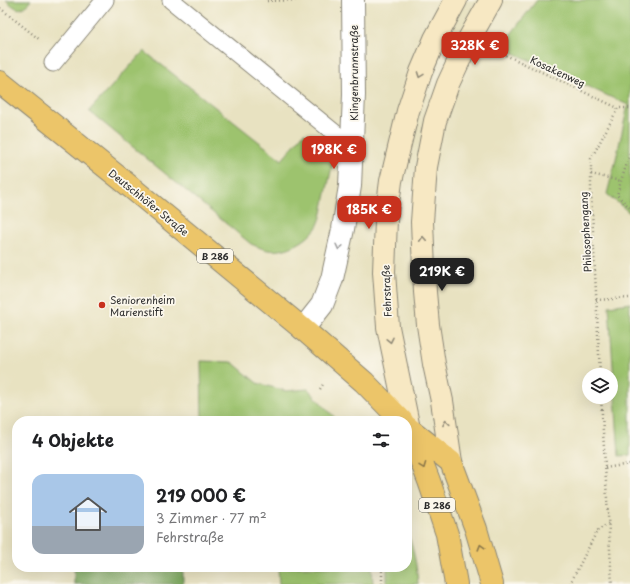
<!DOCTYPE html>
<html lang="de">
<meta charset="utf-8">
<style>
body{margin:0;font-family:"Playpen Sans",sans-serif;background:#f2f2f2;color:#202124;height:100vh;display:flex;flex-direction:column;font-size:15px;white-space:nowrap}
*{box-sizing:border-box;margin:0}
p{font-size:13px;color:#757577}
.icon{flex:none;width:22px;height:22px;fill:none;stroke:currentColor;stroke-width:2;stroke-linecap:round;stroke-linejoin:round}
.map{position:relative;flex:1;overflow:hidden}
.panel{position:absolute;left:12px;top:416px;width:400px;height:156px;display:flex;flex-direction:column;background:#fff;border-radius:16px;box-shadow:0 4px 16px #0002}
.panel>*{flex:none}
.fabs{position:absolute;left:582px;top:368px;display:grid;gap:8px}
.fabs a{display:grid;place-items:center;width:36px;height:36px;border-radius:50%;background:#fff;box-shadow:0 4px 16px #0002;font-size:20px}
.price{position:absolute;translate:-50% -34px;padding:0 9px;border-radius:8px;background:#c8321e;color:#fff;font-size:13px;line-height:26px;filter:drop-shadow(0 1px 2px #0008)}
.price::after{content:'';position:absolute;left:50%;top:24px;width:12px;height:9px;margin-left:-6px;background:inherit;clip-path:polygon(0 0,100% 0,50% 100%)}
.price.active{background:#222;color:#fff}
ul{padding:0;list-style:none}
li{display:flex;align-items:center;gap:12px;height:100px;padding:0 20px}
li span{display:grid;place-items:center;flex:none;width:112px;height:80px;border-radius:12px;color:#555}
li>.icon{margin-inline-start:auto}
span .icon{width:48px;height:48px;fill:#fffc;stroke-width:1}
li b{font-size:17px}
h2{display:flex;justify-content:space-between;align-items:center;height:48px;padding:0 20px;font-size:17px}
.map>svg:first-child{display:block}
.green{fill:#9dc36e;stroke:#64774c}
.forest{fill:#7ea961;stroke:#546a46}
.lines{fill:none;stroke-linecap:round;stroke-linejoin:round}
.lane-casing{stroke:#8a8676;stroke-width:19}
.street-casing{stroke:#8a8676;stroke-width:24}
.secondary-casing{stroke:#8a8676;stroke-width:24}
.primary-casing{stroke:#8a8676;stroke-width:24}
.path{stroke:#8a8676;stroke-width:2.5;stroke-dasharray:1 3;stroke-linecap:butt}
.lane{stroke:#fff;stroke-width:17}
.street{stroke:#fff;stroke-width:22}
.secondary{stroke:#f7e8c3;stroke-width:22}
.primary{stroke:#ecc569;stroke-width:22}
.oneway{stroke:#918a77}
.oneway2{stroke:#a0a0a0}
.oneway3{stroke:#8c784a}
.poi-dot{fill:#c8321e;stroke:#fbf7ec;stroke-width:1.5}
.labels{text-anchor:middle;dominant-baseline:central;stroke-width:3.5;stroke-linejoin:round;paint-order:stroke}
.shield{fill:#fbf7ec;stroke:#696865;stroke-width:1}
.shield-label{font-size:9px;font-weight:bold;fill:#2b2b2b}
.street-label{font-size:10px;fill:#2b2b2b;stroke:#fbf7ec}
.poi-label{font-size:10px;fill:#2b2b2b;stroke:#fbf7ec;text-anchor:start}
</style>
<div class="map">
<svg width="630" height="584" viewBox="0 0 630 584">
<rect width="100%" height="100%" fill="#fbf7ec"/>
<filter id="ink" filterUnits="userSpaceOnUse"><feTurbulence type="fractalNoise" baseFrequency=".025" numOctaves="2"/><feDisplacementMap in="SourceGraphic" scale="8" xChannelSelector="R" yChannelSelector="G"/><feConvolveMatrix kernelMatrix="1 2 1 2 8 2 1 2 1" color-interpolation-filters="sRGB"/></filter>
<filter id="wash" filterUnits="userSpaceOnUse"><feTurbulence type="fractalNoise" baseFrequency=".012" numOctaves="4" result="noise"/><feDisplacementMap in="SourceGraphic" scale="16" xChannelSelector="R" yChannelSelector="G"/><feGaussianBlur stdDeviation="0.9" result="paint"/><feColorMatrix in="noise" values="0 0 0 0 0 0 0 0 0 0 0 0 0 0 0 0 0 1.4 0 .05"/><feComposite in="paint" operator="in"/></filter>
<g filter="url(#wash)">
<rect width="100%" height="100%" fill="#e8e2c1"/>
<g class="green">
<path d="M6,0H31C21,13 17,10 6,0Z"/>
<path d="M537,0H630V213L607,194L616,159L628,105L501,47Z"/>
<path d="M144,51L282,160L304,133L335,153C332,168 328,183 325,198C323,207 322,217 318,225C309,241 286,253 268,250C262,249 256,246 251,244L89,111Z"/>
<path d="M630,303V455L619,456L609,306Z"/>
<path d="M201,361L232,362L257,383L286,391L308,389L338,421H202Z"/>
<path d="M407,530C413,548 417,565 418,584H387V567H407Z"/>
<path d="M278,567H372L373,584H279Z"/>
</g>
<rect class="forest" x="74" y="567" width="109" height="17"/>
</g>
<g filter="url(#ink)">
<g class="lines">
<g class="lane-casing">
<g id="lane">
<path d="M171,0L352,147"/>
<path d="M53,63L105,0"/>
</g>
</g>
<g class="street-casing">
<path id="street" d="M303,329L322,305L332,279L343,229L350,186L354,95L353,0"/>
</g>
<g class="secondary-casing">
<g id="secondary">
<path d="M409,429L388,327L384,272L386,220L391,181L408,111L421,72L435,39L456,0"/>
<path d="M451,462L442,401L434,364L428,325L425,292L422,222L426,167L435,121L448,84L469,39L491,0"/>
</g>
</g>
<g class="primary-casing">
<g id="primary">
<path d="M0,82L127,184L303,329L364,382L402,421"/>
<path d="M407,427L451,462L476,529L492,584"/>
<path d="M409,429L429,481L447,534L456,584"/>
</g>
</g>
<g class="path">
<path d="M267,1L296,0"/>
<path d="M0,8L40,40"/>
<path d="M495,50L618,108"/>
<path d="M630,154L621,181L617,195L630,208"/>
<path d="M591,174L621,181"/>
<path d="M596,300L630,298"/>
<path d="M600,375L591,190V159L618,108H630"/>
<path d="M320,389L324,383"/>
<path d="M601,397L612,584"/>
<path d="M605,468L630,464"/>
<path d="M382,567V584"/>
<path d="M570,584L597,531L609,523"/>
</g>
<use href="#lane" class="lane"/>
<use href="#street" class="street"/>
<use href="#secondary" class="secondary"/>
<use href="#primary" class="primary"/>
</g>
<defs><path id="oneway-chevron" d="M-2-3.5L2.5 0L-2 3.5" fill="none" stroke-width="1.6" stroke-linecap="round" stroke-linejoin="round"/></defs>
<g class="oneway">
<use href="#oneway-chevron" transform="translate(420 75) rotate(110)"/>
<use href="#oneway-chevron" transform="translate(423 239) rotate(-93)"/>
<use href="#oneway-chevron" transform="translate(390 340) rotate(78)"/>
<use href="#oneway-chevron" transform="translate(446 423) rotate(-99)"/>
</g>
<use class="oneway2" href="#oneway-chevron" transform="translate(339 247) rotate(103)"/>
<g class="oneway3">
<use href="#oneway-chevron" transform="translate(423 466) rotate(69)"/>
<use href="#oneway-chevron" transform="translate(481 547) rotate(-106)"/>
</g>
</g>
<circle class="poi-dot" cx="102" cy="305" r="4"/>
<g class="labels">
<g class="shield">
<rect x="197" y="249" width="36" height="14" rx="3"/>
<rect x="419" y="498" width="36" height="14" rx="3"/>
</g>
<g class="shield-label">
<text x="215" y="256">B 286</text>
<text x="437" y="505">B 286</text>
</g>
<g class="street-label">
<text transform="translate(558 71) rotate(25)">Kosakenweg</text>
<text transform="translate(353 73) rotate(-90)">Klingenbrunnstraße</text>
<text transform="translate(149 202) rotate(39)">Deutschhöfer Straße</text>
<text transform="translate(585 232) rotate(-93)">Philosophengang</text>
<text transform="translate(386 291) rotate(-92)">Fehrstraße</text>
</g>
<g class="poi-label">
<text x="110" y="299">Seniorenheim<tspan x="110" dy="12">Marienstift</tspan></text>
</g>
</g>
</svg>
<div class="fabs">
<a><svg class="icon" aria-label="layers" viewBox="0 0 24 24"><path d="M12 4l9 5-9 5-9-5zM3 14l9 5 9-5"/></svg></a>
</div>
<b class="price" style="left:475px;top:66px">328K €</b>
<b class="price" style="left:334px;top:170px">198K €</b>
<b class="price" style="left:369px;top:230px">185K €</b>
<b class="price active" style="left:442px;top:292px">219K €</b>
<section class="panel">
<h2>4 Objekte<svg class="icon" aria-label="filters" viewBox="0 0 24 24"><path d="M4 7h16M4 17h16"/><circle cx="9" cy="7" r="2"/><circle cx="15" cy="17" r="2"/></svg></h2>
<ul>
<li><span style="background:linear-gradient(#a9c7e8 65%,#9aa5b1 0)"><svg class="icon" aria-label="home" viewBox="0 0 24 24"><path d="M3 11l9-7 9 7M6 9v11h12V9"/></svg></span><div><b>219 000 €</b><p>3 Zimmer · 77 m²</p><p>Fehrstraße</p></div></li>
</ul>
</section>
</div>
